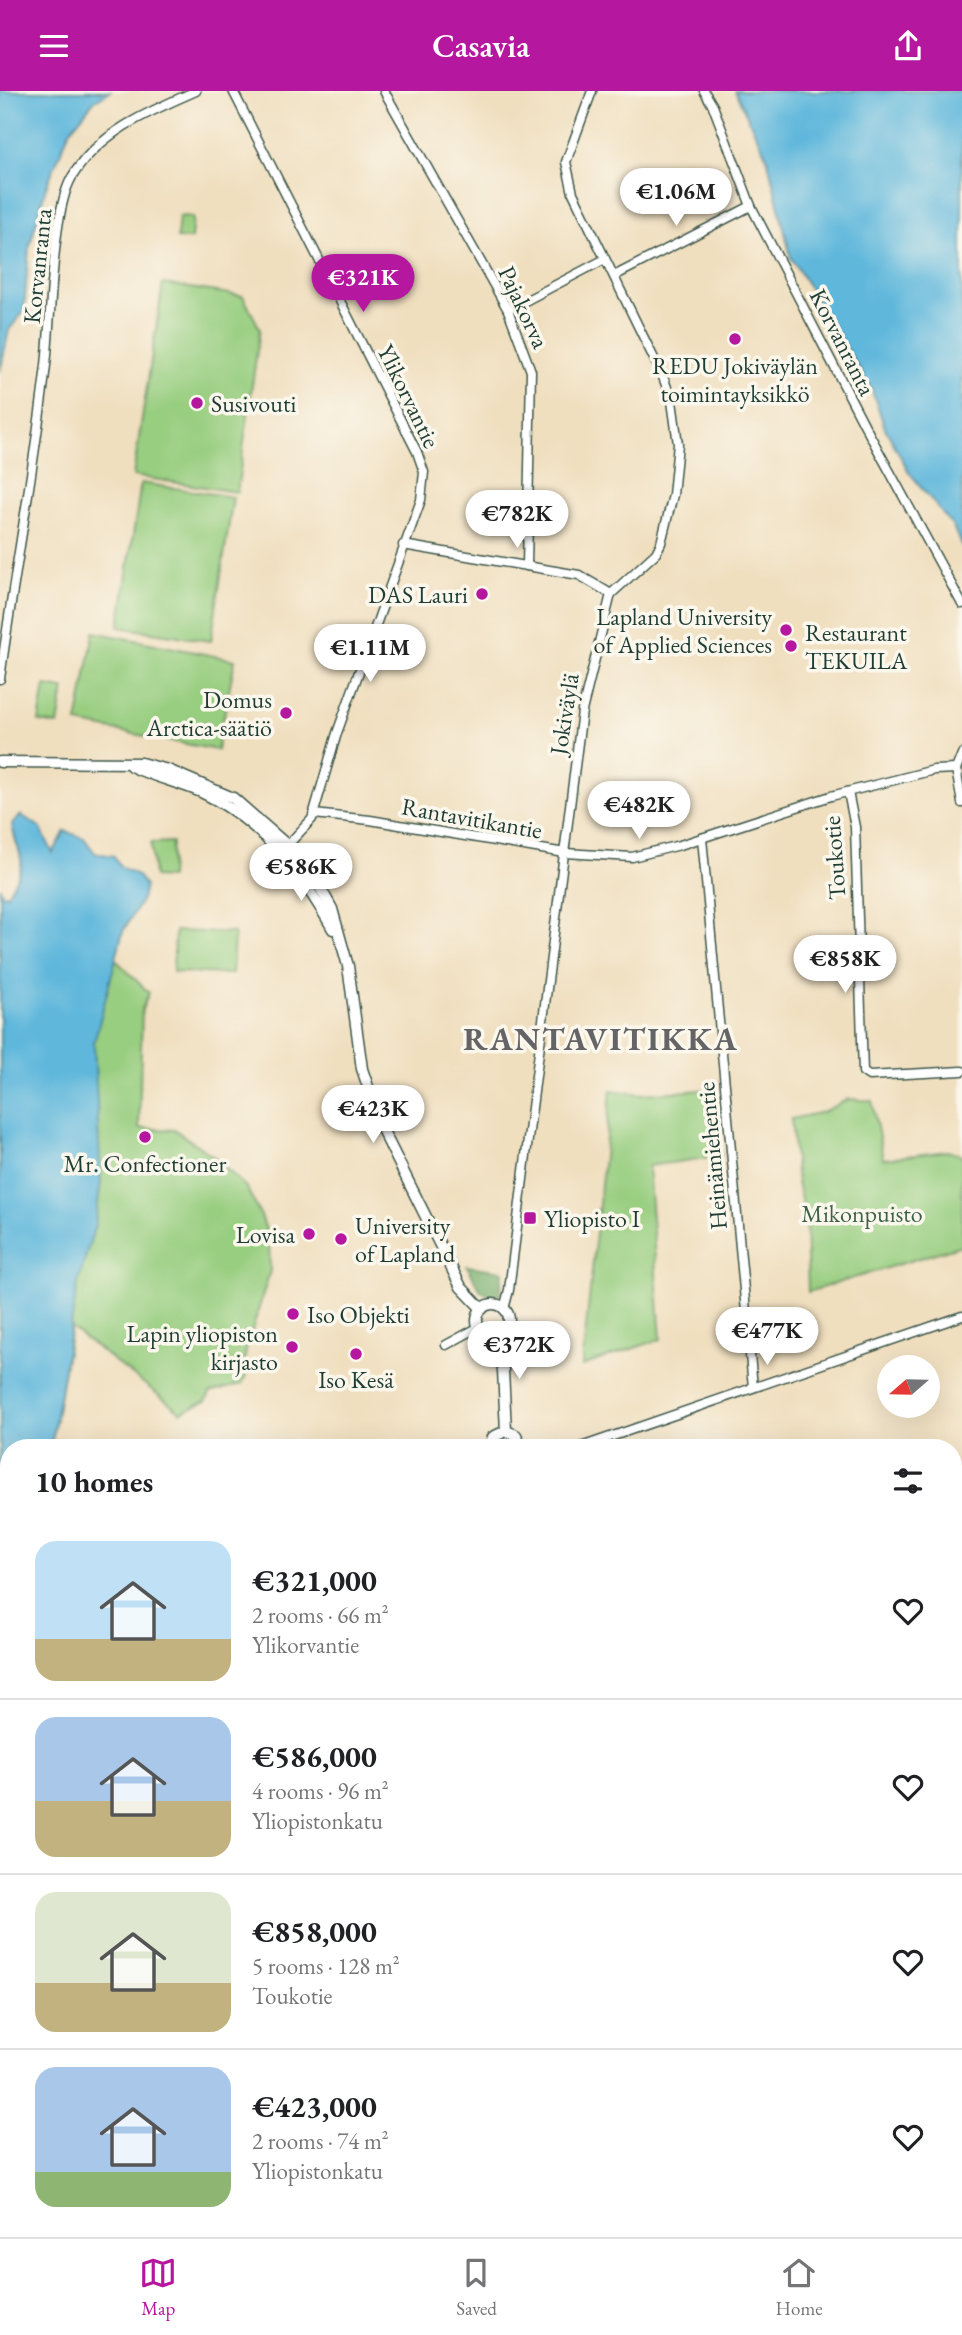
<!DOCTYPE html>
<meta charset="utf-8">
<style>
body{margin:0;font-family:"EB Garamond",serif;background:#f6f6f6;color:#202124;height:100vh;display:flex;flex-direction:column;font-size:26px;white-space:nowrap}
*{box-sizing:border-box;margin:0}
p{font-size:23px;color:#757577}
.icon{flex:none;width:38px;height:38px;fill:none;stroke:currentColor;stroke-width:2;stroke-linecap:round;stroke-linejoin:round}
.map{position:relative;flex:1;overflow:hidden}
.drawer{position:absolute;left:0px;top:1348px;width:962px;height:800px;display:flex;flex-direction:column;background:#fff;border-radius:28px 28px 0 0;box-shadow:0 7px 28px #0002}
.drawer>*{flex:none}
.needle{width:46px;rotate:250deg}
.buttons{position:absolute;left:877px;top:1264px;display:grid;gap:14px}
.buttons a{display:grid;place-items:center;width:63px;height:63px;border-radius:50%;background:#fff;box-shadow:0 7px 28px #0002;font-size:35px}
.price{position:absolute;translate:-50% -60px;padding:0 16px;border-radius:24px;background:#fff;color:#222;font-size:23px;line-height:46px;filter:drop-shadow(0 2px 4px #0008)}
.price::after{content:'';position:absolute;left:50%;top:42px;width:21px;height:16px;margin-left:-10px;background:inherit;clip-path:polygon(0 0,100% 0,50% 100%)}
.price.active{background:#b5179e;color:#fff}
ul{padding:0;list-style:none}
li{display:flex;align-items:center;gap:21px;height:175px;padding:0 35px}
li+li{border-top:2px solid #e0e0e0}
li span{display:grid;place-items:center;flex:none;width:196px;height:140px;border-radius:21px;color:#555}
li>.icon{margin-inline-start:auto}
span .icon{width:84px;height:84px;fill:#fffc;stroke-width:1}
li b{font-size:30px}
h2{display:flex;justify-content:space-between;align-items:center;height:84px;padding:0 35px;font-size:30px}
header{display:flex;justify-content:space-between;align-items:center;height:91px;padding:0 35px;background:#b5179e;color:#fff;font-size:32px;font-weight:600}
.dock{display:flex;justify-content:space-around;align-items:center;height:98px;border-top:2px solid #e0e0e0;background:#fff;font-size:19px;color:#757577}
.dock a{display:grid;justify-items:center;gap:4px}
.dock .active{color:#b5179e}
.map>svg:first-child{display:block}
.green{fill:#98ce80;stroke:#5c865a;stroke-width:2}
.forest{fill:#7ab16e;stroke:#4c7751;stroke-width:2}
.water{fill:#5fb7dc;stroke:#3f7a88;stroke-width:2}
.lines{fill:none;stroke-linecap:round;stroke-linejoin:round}
.minor-casing{stroke:#3e5549;stroke-width:11}
.tertiary-casing{stroke:#3e5549;stroke-width:13}
.minor{stroke:#fff;stroke-width:8}
.tertiary{stroke:#fff;stroke-width:10}
.poi-dot{fill:#b5179e;stroke:#fbf7ec;stroke-width:2.5}
.labels{text-anchor:middle;dominant-baseline:central;stroke-width:7;stroke-linejoin:round;paint-order:stroke}
.street-label{font-size:24px;fill:#1f3d34;stroke:#fbf7ec}
.poi-label{font-size:24px;fill:#1f3d34;stroke:#fbf7ec;text-anchor:start}
.park-label{font-size:24px;fill:#3d6147;stroke:#fbf7ec}
.district-label{font-size:32px;font-weight:bold;letter-spacing:2px;fill:#646366;stroke:#fbf7ec}
</style>
<header><svg class="icon" aria-label="menu" viewBox="0 0 24 24"><path d="M4 6h16M4 12h16M4 18h16"/></svg>Casavia<svg class="icon" aria-label="share" viewBox="0 0 24 24"><path d="M12 15V3M7 8l5-5 5 5M5 13v7h14v-7"/></svg></header>
<div class="map">
<svg width="962" height="2146" viewBox="0 0 962 2146">
<rect width="100%" height="100%" fill="#fbf7ec"/>
<filter id="ink" filterUnits="userSpaceOnUse"><feTurbulence type="fractalNoise" baseFrequency=".0143" numOctaves="2"/><feDisplacementMap in="SourceGraphic" scale="14" xChannelSelector="R" yChannelSelector="G"/><feConvolveMatrix kernelMatrix="1 2 1 2 8 2 1 2 1" color-interpolation-filters="sRGB"/></filter>
<filter id="wash" filterUnits="userSpaceOnUse"><feTurbulence type="fractalNoise" baseFrequency=".00686" numOctaves="4" result="noise"/><feDisplacementMap in="SourceGraphic" scale="28" xChannelSelector="R" yChannelSelector="G"/><feGaussianBlur stdDeviation="1.57" result="paint"/><feColorMatrix in="noise" values="0 0 0 0 0 0 0 0 0 0 0 0 0 0 0 0 0 1.4 0 .05"/><feComposite in="paint" operator="in"/></filter>
<g filter="url(#wash)">
<rect width="100%" height="100%" fill="#f0dfbf"/>
<g class="green">
<path d="M179,125L193,126L191,148L177,147Z"/>
<path d="M163,193L243,205L260,238L237,401L133,385Z"/>
<path d="M141,392L233,406L211,550L119,536Z"/>
<path d="M94,541L235,569L217,659L77,632Z"/>
<path d="M45,595L64,598L58,634L39,631Z"/>
<path d="M172,751L170,787L154,786L151,752Z"/>
<path d="M123,839L115,868L149,902L142,918L139,1037L175,1039L213,1065L246,1096L261,1125L269,1147L270,1180L246,1260L244,1271L246,1284L242,1293L210,1302L206,1310L181,1321L71,1237L51,1356H9V1444L0,1457V865Z"/>
<path d="M175,840L234,842L232,883L173,881Z"/>
<path d="M716,998L721,1065L648,1075L661,1248L582,1275L611,999L642,1003Z"/>
<path d="M848,1008L872,1010L883,1068L947,1060L962,1064V1154L808,1201L806,1130L797,1091L791,1028L823,1021Z"/>
<path d="M954,1806H962V1891L954,1870Z"/>
<path d="M962,1922V2000L959,2009H954V1926Z"/>
<path d="M0,2134L9,2135V2138L89,2144L90,2139H140L184,2146H0Z"/>
</g>
<path class="forest" d="M467,1175L503,1180L500,1202L496,1207L481,1200Z"/>
<g class="water">
<path d="M0,0H110L94,10L69,41L46,96L29,157L24,220L9,239L0,281Z"/>
<path d="M735,0H962V456L953,436L909,381L885,337L871,297L791,167L767,66Z"/>
<path d="M21,724L40,736L53,762L65,740L84,747L95,762L114,765L121,776L137,784L145,795L142,808L123,840L94,952L101,1091L95,1134L78,1191L51,1356H9V1444L0,1457V796L3,804L7,803C32,766 18,770 12,733Z"/>
</g>
</g>
<g filter="url(#ink)">
<g class="lines">
<g class="minor-casing">
<g id="minor">
<path d="M233,0L417,361L424,381L421,409L337,642L312,728L284,758"/>
<path d="M384,0L508,219L531,280L527,475"/>
<path d="M704,0L713,15L751,115L866,337L962,513"/>
<path d="M614,185L751,115"/>
<path d="M508,219L605,168"/>
<path d="M403,454L579,484L611,503"/>
<path d="M0,588C14,483 34,379 46,274C51,229 52,119 72,86C99,41 150,20 196,0"/>
<path d="M956,678L962,712"/>
<path d="M956,678L962,663"/>
<path d="M848,701L855,736L863,981L869,985L962,980"/>
<path d="M314,723L370,729L565,762L632,766L680,754L831,705L934,679L956,678"/>
<path d="M702,747L753,1296"/>
<path d="M504,1218L509,1199L582,620L611,503L656,462L661,452L673,404L678,353L672,310L663,286L573,102L566,71L592,0"/>
<path d="M446,1254L479,1236"/>
<path d="M581,1356L962,1225"/>
<path d="M954,1403L962,1400"/>
<path d="M0,1580L9,1578"/>
<path d="M954,1744L958,1755"/>
<path d="M954,2016L962,2018"/>
<path d="M541,2146L542,2138"/>
<path d="M674,2146L675,2138"/>
<path d="M779,2146V2138"/>
</g>
</g>
<g class="tertiary-casing">
<g id="tertiary">
<path d="M0,671L141,672L168,679L233,707L288,755L316,789L332,818L348,875L362,978L383,1040L461,1196L482,1218"/>
<path d="M131,675C153,686 179,691 201,701C261,729 302,783 333,838"/>
<circle cx="493" cy="1229" r="16"/>
<path d="M496,1245L503,1279L506,1340"/>
<path d="M490,1356L493,1346L506,1340L516,1344L521,1356"/>
<path d="M0,2066L9,2064"/>
<path d="M320,2138L346,2146"/>
<path d="M396,2138L399,2146"/>
<path d="M926,2138L930,2146"/>
<path d="M357,2146L359,2138"/>
</g>
</g>
<use href="#minor" class="minor"/>
<use href="#tertiary" class="tertiary"/>
</g>
</g>
<g class="poi-dot">
<circle cx="735" cy="248" r="7"/>
<circle cx="197" cy="312" r="7"/>
<circle cx="482" cy="503" r="7"/>
<circle cx="786" cy="539" r="7"/>
<circle cx="791" cy="555" r="7"/>
<circle cx="286" cy="622" r="7"/>
<circle cx="145" cy="1046" r="7"/>
<rect x="523" y="1120" width="14" height="14" rx="3.5"/>
<circle cx="309" cy="1143" r="7"/>
<circle cx="341" cy="1148" r="7"/>
<circle cx="293" cy="1223" r="7"/>
<circle cx="292" cy="1256" r="7"/>
<circle cx="356" cy="1263" r="7"/>
</g>
<g class="labels">
<g class="street-label">
<text transform="translate(37 175) rotate(-84)">Korvanranta</text>
<text transform="translate(524 216) rotate(65)">Pajakorva</text>
<text transform="translate(843 251) rotate(63)">Korvanranta</text>
<text transform="translate(409 305) rotate(64)">Ylikorvantie</text>
<text transform="translate(564 623) rotate(-81)">Jokiväylä</text>
<text transform="translate(472 727) rotate(10)">Rantavitikantie</text>
<text transform="translate(834 767) rotate(-94)">Toukotie</text>
<text transform="translate(712 1065) rotate(-95)">Heinämiehentie</text>
</g>
<g class="poi-label">
<text x="735" y="274" text-anchor="middle">REDU Jokiväylän<tspan x="735" dy="28">toimintayksikkö</tspan></text>
<text x="211" y="312">Susivouti</text>
<text x="468" y="503" text-anchor="end">DAS Lauri</text>
<text x="772" y="525" text-anchor="end">Lapland University<tspan x="772" dy="28">of Applied Sciences</tspan></text>
<text x="805" y="541">Restaurant<tspan x="805" dy="28">TEKUILA</tspan></text>
<text x="272" y="608" text-anchor="end">Domus<tspan x="272" dy="28">Arctica-säätiö</tspan></text>
<text x="145" y="1072" text-anchor="middle">Mr. Confectioner</text>
<text x="544" y="1127">Yliopisto I</text>
<text x="355" y="1134">University<tspan x="355" dy="28">of Lapland</tspan></text>
<text x="295" y="1143" text-anchor="end">Lovisa</text>
<text x="307" y="1223">Iso Objekti</text>
<text x="278" y="1242" text-anchor="end">Lapin yliopiston<tspan x="278" dy="28">kirjasto</tspan></text>
<text x="356" y="1288" text-anchor="middle">Iso Kesä</text>
</g>
<g class="park-label">
<text x="862" y="1122">Mikonpuisto</text>
</g>
<g class="district-label">
<text x="601" y="948">RANTAVITIKKA</text>
</g>
</g>
</svg>
<div class="buttons">
<a><svg class="needle" viewBox="-14 -14 28 28"><path d="M0-13l5 13h-10z" fill="#e53935"/><path d="M0 13l5-13h-10z" fill="#757577"/></svg></a>
</div>
<b class="price" style="left:676px;top:137px">€1.06M</b>
<b class="price active" style="left:363px;top:223px">€321K</b>
<b class="price" style="left:517px;top:459px">€782K</b>
<b class="price" style="left:370px;top:593px">€1.11M</b>
<b class="price" style="left:639px;top:750px">€482K</b>
<b class="price" style="left:301px;top:812px">€586K</b>
<b class="price" style="left:845px;top:904px">€858K</b>
<b class="price" style="left:373px;top:1054px">€423K</b>
<b class="price" style="left:767px;top:1276px">€477K</b>
<b class="price" style="left:519px;top:1290px">€372K</b>
<section class="drawer">
<h2>10 homes<svg class="icon" aria-label="filters" viewBox="0 0 24 24"><path d="M4 7h16M4 17h16"/><circle cx="9" cy="7" r="2"/><circle cx="15" cy="17" r="2"/></svg></h2>
<ul>
<li><span style="background:linear-gradient(#bfe0f5 70%,#c2b280 0)"><svg class="icon" aria-label="home" viewBox="0 0 24 24"><path d="M3 11l9-7 9 7M6 9v11h12V9"/></svg></span><div><b>€321,000</b><p>2 rooms · 66 m²</p><p>Ylikorvantie</p></div><svg class="icon" aria-label="heart" viewBox="0 0 24 24"><path d="M12 20l-8-8c-3-5 5-10 8-4 3-6 11-1 8 4z"/></svg></li>
<li><span style="background:linear-gradient(#a9c7e8 60%,#c2b280 0)"><svg class="icon" aria-label="home" viewBox="0 0 24 24"><path d="M3 11l9-7 9 7M6 9v11h12V9"/></svg></span><div><b>€586,000</b><p>4 rooms · 96 m²</p><p>Yliopistonkatu</p></div><svg class="icon" aria-label="heart" viewBox="0 0 24 24"><path d="M12 20l-8-8c-3-5 5-10 8-4 3-6 11-1 8 4z"/></svg></li>
<li><span style="background:linear-gradient(#dfe7d0 65%,#c2b280 0)"><svg class="icon" aria-label="home" viewBox="0 0 24 24"><path d="M3 11l9-7 9 7M6 9v11h12V9"/></svg></span><div><b>€858,000</b><p>5 rooms · 128 m²</p><p>Toukotie</p></div><svg class="icon" aria-label="heart" viewBox="0 0 24 24"><path d="M12 20l-8-8c-3-5 5-10 8-4 3-6 11-1 8 4z"/></svg></li>
<li><span style="background:linear-gradient(#a9c7e8 75%,#8fb573 0)"><svg class="icon" aria-label="home" viewBox="0 0 24 24"><path d="M3 11l9-7 9 7M6 9v11h12V9"/></svg></span><div><b>€423,000</b><p>2 rooms · 74 m²</p><p>Yliopistonkatu</p></div><svg class="icon" aria-label="heart" viewBox="0 0 24 24"><path d="M12 20l-8-8c-3-5 5-10 8-4 3-6 11-1 8 4z"/></svg></li>
</ul>
</section>
</div>
<nav class="dock">
<a class="active"><svg class="icon" aria-label="map" viewBox="0 0 24 24"><path d="M3 6l6-2 6 2 6-2v14l-6 2-6-2-6 2zM9 4v14M15 6v14"/></svg>Map</a>
<a><svg class="icon" aria-label="saved" viewBox="0 0 24 24"><path d="M7 4h10v16l-5-4-5 4z"/></svg>Saved</a>
<a><svg class="icon" aria-label="home" viewBox="0 0 24 24"><path d="M3 11l9-7 9 7M6 9v11h12V9"/></svg>Home</a>
</nav>
